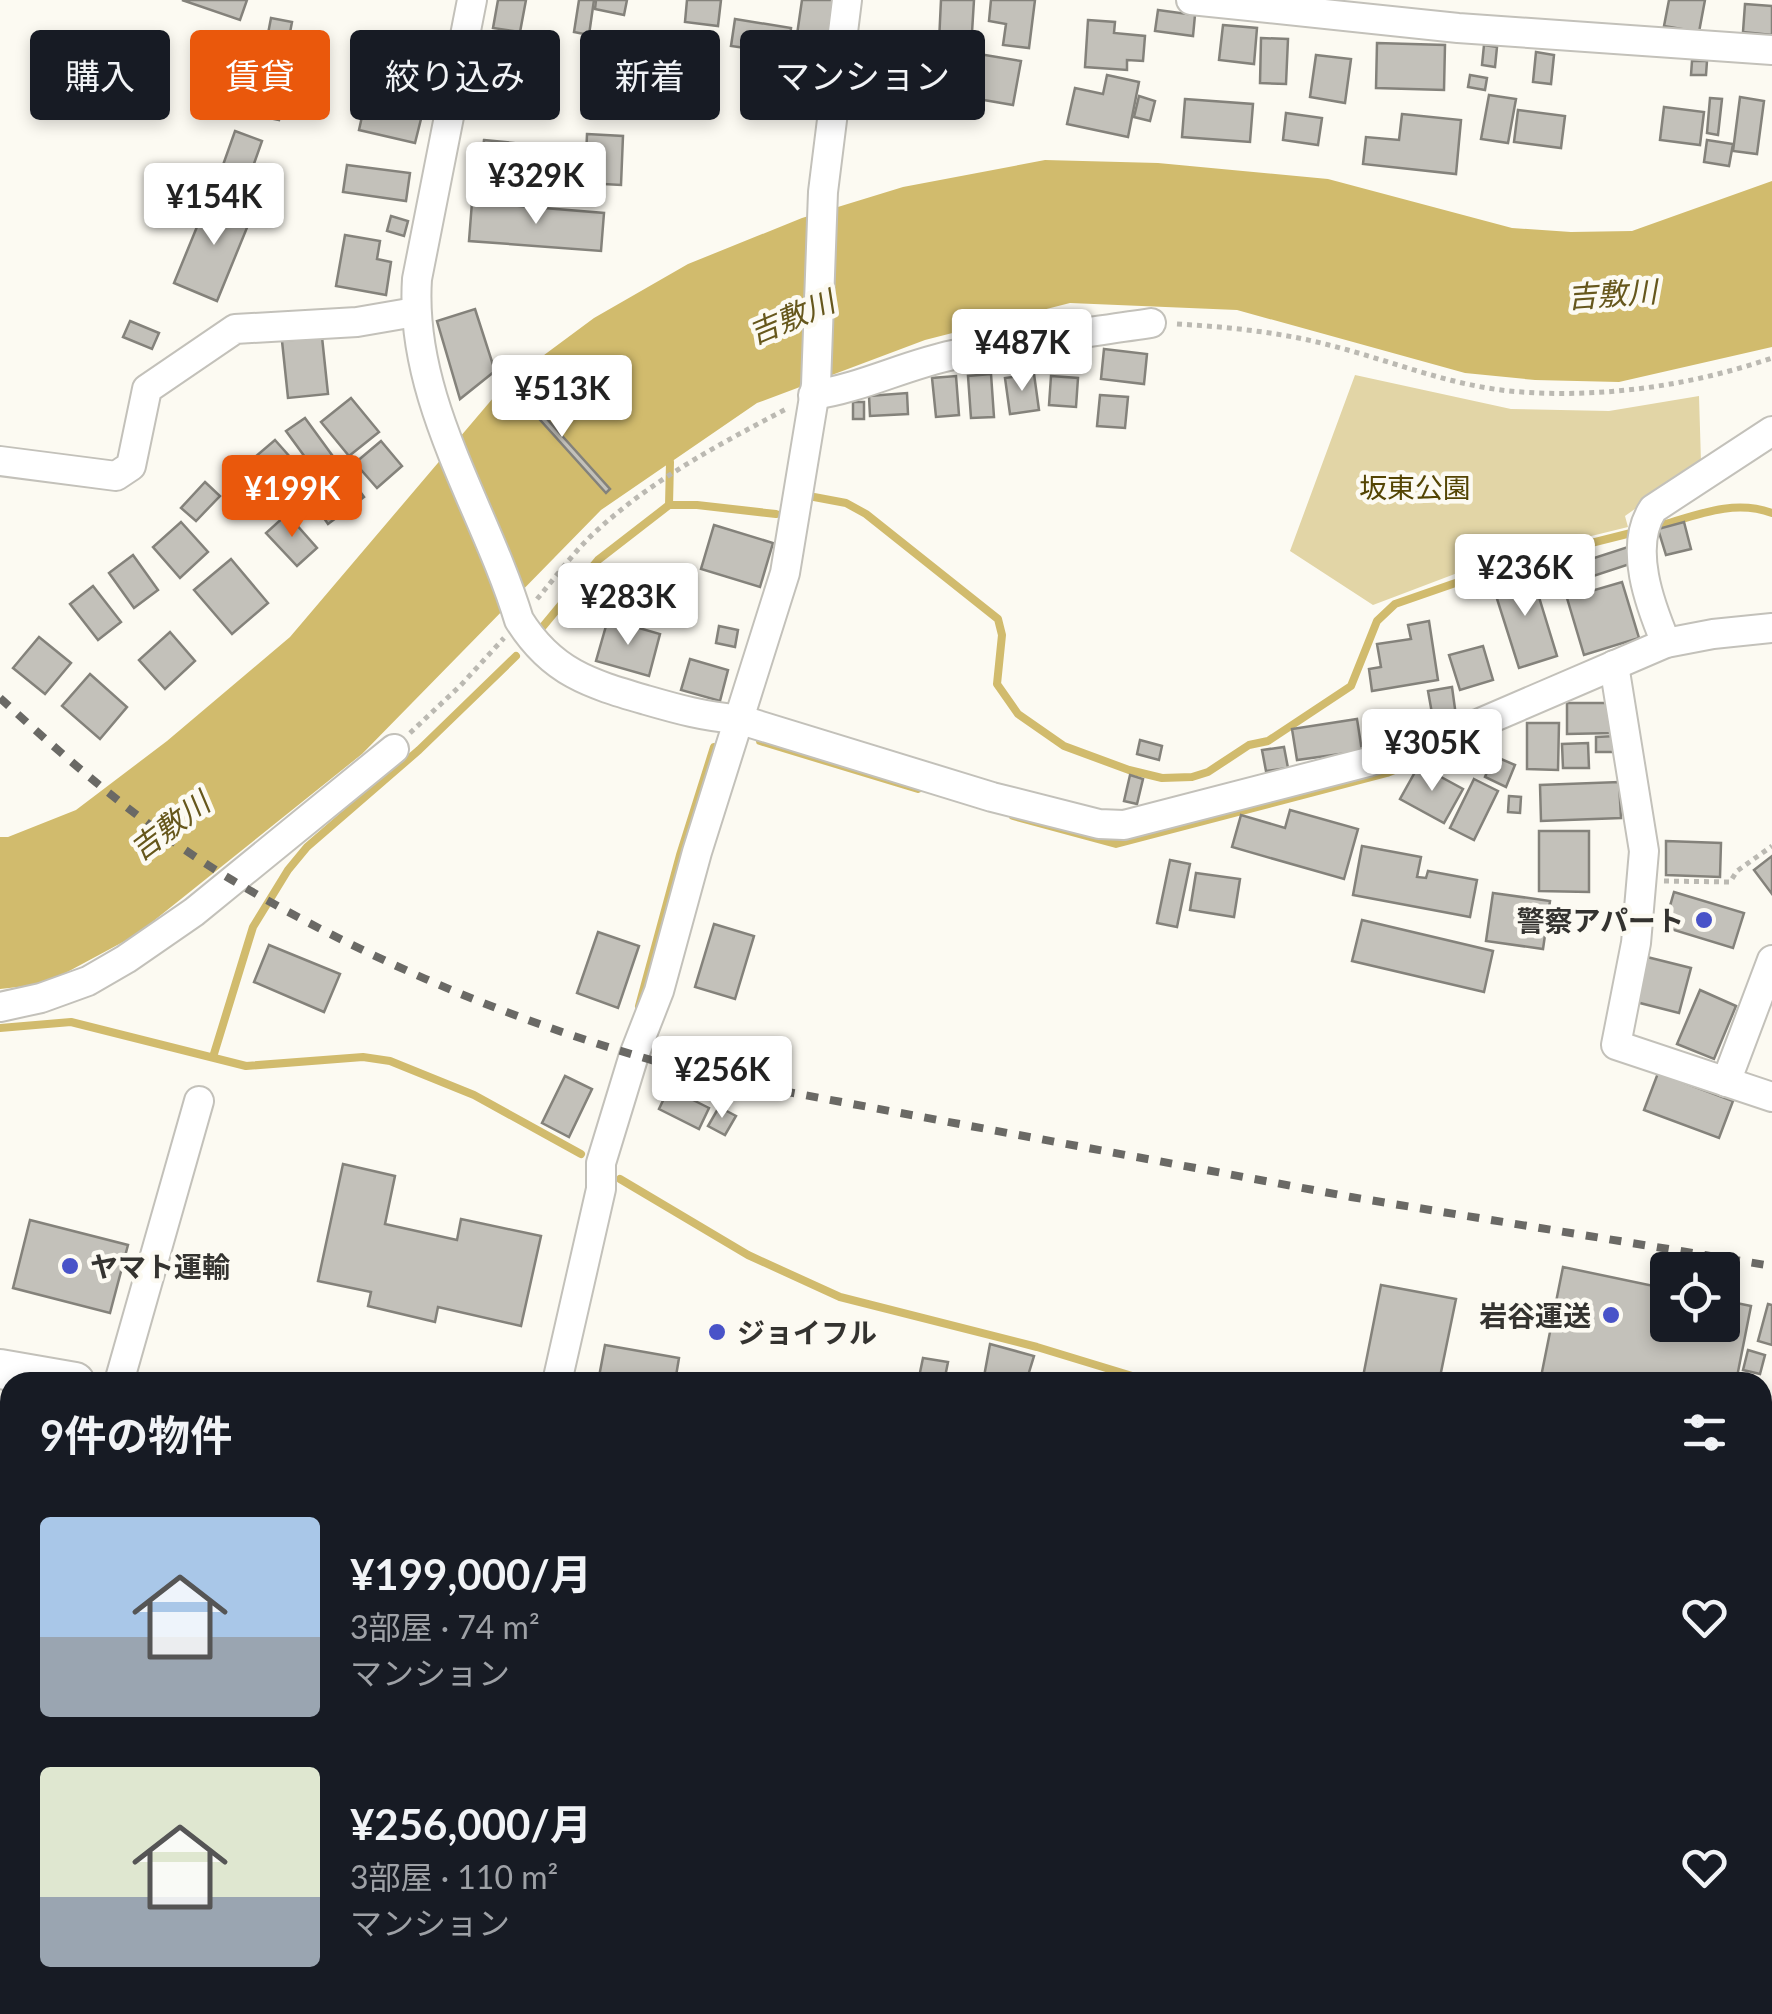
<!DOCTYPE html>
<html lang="ja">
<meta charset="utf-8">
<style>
body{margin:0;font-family:Lato,"Noto Sans JP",sans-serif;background:#242831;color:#f1f3f6;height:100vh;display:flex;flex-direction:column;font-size:38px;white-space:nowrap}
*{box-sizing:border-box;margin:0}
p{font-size:32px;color:#9ea1a6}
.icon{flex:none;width:55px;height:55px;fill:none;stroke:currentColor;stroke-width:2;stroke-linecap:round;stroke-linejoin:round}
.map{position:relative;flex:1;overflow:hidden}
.panel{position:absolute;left:0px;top:1372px;width:1772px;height:642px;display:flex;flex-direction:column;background:#171b24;border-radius:30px 30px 0 0;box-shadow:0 5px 15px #0003}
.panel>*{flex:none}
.guide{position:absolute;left:30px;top:30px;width:1000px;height:90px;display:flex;gap:20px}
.controls{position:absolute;left:1650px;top:1252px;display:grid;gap:20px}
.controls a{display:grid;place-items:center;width:90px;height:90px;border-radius:10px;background:#171b24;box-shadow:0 5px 15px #0003;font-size:50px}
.price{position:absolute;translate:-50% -85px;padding:0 22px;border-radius:10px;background:#fff;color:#222;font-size:32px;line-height:65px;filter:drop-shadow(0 2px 5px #0008)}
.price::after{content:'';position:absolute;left:50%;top:60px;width:30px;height:22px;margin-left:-15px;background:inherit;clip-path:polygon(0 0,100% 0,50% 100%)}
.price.on{background:#ea580c;color:#fff}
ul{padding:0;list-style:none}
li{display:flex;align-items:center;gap:30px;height:250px;padding:0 40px}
li span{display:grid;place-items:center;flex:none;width:280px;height:200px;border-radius:10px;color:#555}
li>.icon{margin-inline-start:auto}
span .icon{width:120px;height:120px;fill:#fffc;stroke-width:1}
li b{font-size:42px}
h2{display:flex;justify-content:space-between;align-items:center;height:120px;padding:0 40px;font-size:42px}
.chip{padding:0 35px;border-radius:10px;background:#171b24;box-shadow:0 5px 15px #0003;font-size:35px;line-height:90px}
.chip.on{background:#ea580c;color:#fff}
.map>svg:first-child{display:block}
.green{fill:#e2d5a6}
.water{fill:#d1bb6d}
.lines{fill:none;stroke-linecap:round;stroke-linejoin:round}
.stream{stroke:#d1bb6d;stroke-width:8}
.building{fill:#c3c1ba;stroke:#84827b;stroke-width:2.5}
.street-casing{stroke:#c3c1ba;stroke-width:32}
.secondary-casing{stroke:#c3c1ba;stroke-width:42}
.primary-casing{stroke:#d6d6d6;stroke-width:48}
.path{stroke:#bbb9b2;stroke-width:5;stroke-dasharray:5 5;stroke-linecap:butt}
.street{stroke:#fff;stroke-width:28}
.secondary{stroke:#fff;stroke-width:38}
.primary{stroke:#eada9e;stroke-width:42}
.rail{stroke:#6a6965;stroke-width:8;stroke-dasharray:12 12;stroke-linecap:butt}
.poi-dot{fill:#4953c8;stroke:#fcfaf2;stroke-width:4}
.labels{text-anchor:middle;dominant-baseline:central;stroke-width:9;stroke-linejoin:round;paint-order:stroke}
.park-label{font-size:28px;fill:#544504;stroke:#fcfaf2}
.poi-label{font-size:28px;font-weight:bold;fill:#343330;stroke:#fcfaf2;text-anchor:end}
.water-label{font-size:30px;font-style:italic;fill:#66571c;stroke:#fcfaf2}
</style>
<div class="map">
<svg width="1772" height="2014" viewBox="0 0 1772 2014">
<rect width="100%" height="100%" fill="#fcfaf2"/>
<g class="green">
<path d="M1355,375L1511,409L1609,411L1699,396L1701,462L1625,516L1628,527L1489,561L1373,605L1290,551Z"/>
<path d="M0,1403L10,1404V1795L0,1835Z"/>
</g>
<path class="water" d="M1045,160L1158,163L1328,179L1512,228L1571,232L1632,231L1772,181V347L1619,382L1535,380L1465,373L1237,310L1070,303L925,340L757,403L601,510L362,754L136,935L45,984L0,989V837H8L76,810L167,741L290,637L505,384L594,318L688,264L802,218L903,187Z"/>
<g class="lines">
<g class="stream">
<path d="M814,497L846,503L866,514L998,619L1002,635L997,684L1018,714L1064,746L1129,770L1162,778L1192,777L1208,772L1249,745L1268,741L1351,686L1377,621L1395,604L1516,562L1631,533"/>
<path d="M669,505H697L776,514"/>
<path d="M1659,526C1697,515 1734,499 1772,513"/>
<path d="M540,630L598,560L669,505L670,462"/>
<path d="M760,741L918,789"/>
<path d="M1013,816L1116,844L1387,773L1456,745"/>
<path d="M639,1006L680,855L714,747"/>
<path d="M0,1028L71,1022L246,1066L363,1057L390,1061L474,1095L581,1154"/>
<path d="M213,1057L253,927L288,870L307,847L419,750L516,656"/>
<path d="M620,1179L748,1255L840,1297L1037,1347L1152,1382"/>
<path d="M1762,1558L1772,1561"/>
</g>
</g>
<g class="building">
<path d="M182,0H247L240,20Z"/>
<path d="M498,0H526L520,32L493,28Z"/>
<path d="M579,0H594L589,35L574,32Z"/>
<path d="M596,0H627L624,15L595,9Z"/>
<path d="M687,0H721L718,26L685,22Z"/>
<path d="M802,0H839L831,52L818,51L815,83L826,87L821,110L787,104Z"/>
<path d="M941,0H974L970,65L938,63Z"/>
<path d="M991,0H1035L1029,48L1003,45L1006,24L989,21Z"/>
<path d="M1669,0H1705L1699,32L1664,26Z"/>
<path d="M1745,4L1772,6V35L1743,32Z"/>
<path d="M1158,10L1195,15L1193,36L1155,31Z"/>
<path d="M271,18L292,22L288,43L267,39Z"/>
<path d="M735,19L791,28L788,54L731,46Z"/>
<path d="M1088,20L1115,22L1114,33L1145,36L1143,61L1127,60V70L1085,67Z"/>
<path d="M1223,25L1257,28L1254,64L1219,60Z"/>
<path d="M493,37L524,40L521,70L490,67Z"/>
<path d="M1261,38L1288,39L1286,84L1260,83Z"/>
<path d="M384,39L410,44L404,75L379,70Z"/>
<path d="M1377,43L1445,45L1444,90L1376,88Z"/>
<path d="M265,44L294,51L279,120L249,114Z"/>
<path d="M1484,45L1497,47L1495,67L1482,65Z"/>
<path d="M657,46L716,52L713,83L654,77Z"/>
<path d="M1536,52L1554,55L1551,84L1533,82Z"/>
<path d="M594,53L629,59L622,105L586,100Z"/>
<path d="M979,54L1021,61L1013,105L972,98Z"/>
<path d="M1316,55L1351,59L1345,103L1310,97Z"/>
<path d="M415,60L438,64L435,82L412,79Z"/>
<path d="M1692,61H1707L1706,75H1691Z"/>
<path d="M1107,75L1139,82L1128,137L1067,124L1075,88L1103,94Z"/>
<path d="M1470,75L1487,78L1485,90L1468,87Z"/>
<path d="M473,78L516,80L514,102L472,99Z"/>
<path d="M382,80L411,87L406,112L422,115L415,143L359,130L365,103L376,106Z"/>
<path d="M529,82L556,86L552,115L525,110Z"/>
<path d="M1489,95L1516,99L1508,143L1481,139Z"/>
<path d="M1139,96L1155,101L1150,121L1134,117Z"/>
<path d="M1740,97L1764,101L1757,154L1733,151Z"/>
<path d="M1710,98L1722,99L1718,135L1707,133Z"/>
<path d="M1185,99L1253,104L1250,142L1182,137Z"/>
<path d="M1664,107L1704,112L1700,145L1660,140Z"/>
<path d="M1518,110L1565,116L1561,148L1514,142Z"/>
<path d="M1286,113L1322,118L1318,145L1283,140Z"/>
<path d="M1402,114L1461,120L1456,174L1363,164L1366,137L1399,140Z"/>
<path d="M235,131L262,141L250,175L223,165Z"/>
<path d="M587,134L623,136L621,185L585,183Z"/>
<path d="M484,140L534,145L530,181L480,176Z"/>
<path d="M1707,140L1733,144L1729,166L1704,162Z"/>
<path d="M347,165L410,173L406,201L343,192Z"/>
<path d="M210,195L253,213L217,301L174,283Z"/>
<path d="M472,202L604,213L601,251L469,241Z"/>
<path d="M391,216L408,221L404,236L387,231Z"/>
<path d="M345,235L380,241L377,259L391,262L386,295L336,286Z"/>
<path d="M475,309L495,371L460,399L437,321Z"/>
<path d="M130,321L159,333L152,349L123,337Z"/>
<path d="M322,337L328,394L288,398L282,341Z"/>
<path d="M1104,349L1147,354L1144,384L1101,379Z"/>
<path d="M991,374L994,417L971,418L968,376Z"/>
<path d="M1034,374L1039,410L1010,414L1005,378Z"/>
<path d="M956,376L959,415L936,417L932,378Z"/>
<path d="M1051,376L1078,378L1076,407L1049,405Z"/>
<path d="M519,388L610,489L606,493L515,392Z"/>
<path d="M907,393L908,414L870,416L869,396Z"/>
<path d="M1100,395L1128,397L1125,428L1097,426Z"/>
<path d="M351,398L379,432L349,456L321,422Z"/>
<rect x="853" y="402" width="11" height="17"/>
<path d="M305,418L332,455L313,468L286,431Z"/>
<path d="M275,440L298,466L278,484L255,457Z"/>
<path d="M381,441L402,466L377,488L355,463Z"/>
<path d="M346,472L364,497L328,524L310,498Z"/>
<path d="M205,482L220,496L196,521L181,508Z"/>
<path d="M287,514L317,548L297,566L266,533Z"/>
<path d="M181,522L208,552L180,578L153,547Z"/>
<path d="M1684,522L1691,549L1666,555L1658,529Z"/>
<path d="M714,525L773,543L760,587L701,569Z"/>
<path d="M1631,546L1636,562L1563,586L1557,570Z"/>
<path d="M133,555L158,590L134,608L109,573Z"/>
<path d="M231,559L268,603L232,634L194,590Z"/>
<path d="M1531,571L1557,656L1519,668L1492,583Z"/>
<path d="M1622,582L1639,638L1584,655L1567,598Z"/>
<path d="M93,586L121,622L98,640L70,604Z"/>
<path d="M608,619L660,634L649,676L596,661Z"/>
<path d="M1429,621L1438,680L1372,691L1369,669L1381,667L1377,644L1411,639L1408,625Z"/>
<path d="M719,626L738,630L735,647L716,643Z"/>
<path d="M170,632L195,661L165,689L139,660Z"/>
<path d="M39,637L71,663L45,694L13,668Z"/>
<path d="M1483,646L1493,680L1460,690L1449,655Z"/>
<path d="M690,659L728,670L720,701L681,690Z"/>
<path d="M90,674L127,707L100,739L62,706Z"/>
<path d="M1452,687L1456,716L1433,719L1428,691Z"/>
<path d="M1567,703H1615V733L1567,734Z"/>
<path d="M1357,719L1362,751L1297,760L1292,729Z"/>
<path d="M1527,723H1559L1558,770L1527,769Z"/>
<path d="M1616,736L1617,752H1596V737Z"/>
<path d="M1140,740L1162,746L1159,760L1137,754Z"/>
<path d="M1588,743L1589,768H1563L1562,744Z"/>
<path d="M1284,747L1288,768L1266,771L1262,750Z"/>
<path d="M1494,756L1515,765L1506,787L1485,777Z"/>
<path d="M1419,765L1463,789L1444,823L1400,799Z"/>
<path d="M1130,775L1143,779L1137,804L1124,801Z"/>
<path d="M1474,779L1498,791L1474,840L1450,828Z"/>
<path d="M1619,782L1621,818L1541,821L1540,785Z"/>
<path d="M1509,796L1521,797L1520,813L1508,812Z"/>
<path d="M1290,810L1358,829L1344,879L1232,847L1241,815L1285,828Z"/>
<path d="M1539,831H1589V892L1539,891Z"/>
<path d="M1666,841L1721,843L1720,877L1666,875Z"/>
<path d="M1362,846L1421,857L1417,877L1426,878L1428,871L1477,880L1470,917L1353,895Z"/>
<path d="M1772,856V894L1754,870Z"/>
<path d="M1170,860L1190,864L1177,927L1157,923Z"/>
<path d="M1196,873L1240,879L1234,917L1190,910Z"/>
<path d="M1674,892L1744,913L1733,948L1664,927Z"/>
<path d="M1493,893L1550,901L1543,949L1486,941Z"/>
<path d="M1362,920L1493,951L1484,992L1352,961Z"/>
<path d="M714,924L754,936L735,999L695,987Z"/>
<path d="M598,932L639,946L618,1008L577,993Z"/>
<path d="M269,945L340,974L324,1012L254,982Z"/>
<path d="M1647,957L1691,968L1679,1013L1636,1002Z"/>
<path d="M1700,990L1736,1006L1714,1059L1677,1044Z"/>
<path d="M1658,1073L1733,1101L1719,1138L1644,1110Z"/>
<path d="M565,1076L592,1089L569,1137L542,1123Z"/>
<path d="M669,1088L709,1108L699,1129L659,1109Z"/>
<path d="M719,1107L736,1116L725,1135L708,1126Z"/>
<path d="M343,1164L395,1176L385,1224L457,1240L461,1219L541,1236L521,1326L438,1307L435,1322L368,1306L371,1292L318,1281Z"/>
<path d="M30,1220L128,1245L110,1313L13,1288Z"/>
<path d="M1563,1267L1668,1289V1325H1722V1300L1751,1306L1736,1382H1540Z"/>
<path d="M1381,1285L1456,1299L1439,1382H1362Z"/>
<path d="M1768,1304L1772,1305V1345L1758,1341Z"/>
<path d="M990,1344L1034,1356L1026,1382H983Z"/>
<path d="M605,1345L679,1358L675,1382H598Z"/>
<path d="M1748,1350L1765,1355L1760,1374L1743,1370Z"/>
<path d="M923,1358L948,1362L944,1382H918Z"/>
<path d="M1762,1508L1772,1510V1545L1762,1543Z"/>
<path d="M1762,1595L1772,1598V1636L1762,1633Z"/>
<path d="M0,1974L10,1975V2005H52L51,2014L0,2008Z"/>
<path d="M78,2005H139L154,2009L152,2014H76Z"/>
<path d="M402,2005H425L422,2014H399Z"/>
<path d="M438,2005H489L486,2014H434Z"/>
<path d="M795,2005H863L861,2014H792Z"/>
<path d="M910,2005H946L943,2014H907Z"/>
<path d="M1416,2005H1463L1492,2011L1491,2014H1414Z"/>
</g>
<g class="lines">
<g class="street-casing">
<g id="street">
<path d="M472,0L417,279C409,400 485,508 519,620C552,673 591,684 646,700C677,709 706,717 738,719L992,797L1099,824L1124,825L1368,762L1480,723L1666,643L1713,634L1772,628"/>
<path d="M1191,0L1458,28L1772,50"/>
<path d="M813,395C862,388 905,365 953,355C1018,341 1085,333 1151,323"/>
<path d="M0,461L116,476L131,466L147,389L235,329L357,322L415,312"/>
<path d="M1666,643C1650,605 1628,547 1653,509L1772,431"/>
<path d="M1614,665L1644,851L1636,943L1616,1045L1772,1097"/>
<path d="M0,1007L41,998L88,981L126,959L194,912L394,749"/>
<path d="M1726,1082L1772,960"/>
<path d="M119,1382L199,1101"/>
<path d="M557,1382L601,1189V1163L634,1055L659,991L697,852L785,573L816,385L823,192L847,0"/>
<path d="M0,1941L10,1943"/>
<path d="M254,2005L286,2014"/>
<path d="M376,2014L378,2005"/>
<path d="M869,2014L872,2005"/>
<path d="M1008,2014L1011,2005"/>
<path d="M1130,2014L1138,2005"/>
</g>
</g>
<g class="secondary-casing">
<g id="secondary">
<path d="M0,1369L75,1382"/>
<path d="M1762,1670L1772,1671"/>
</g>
</g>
<g class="primary-casing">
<g id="primary">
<path d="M1762,1883L1772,1843"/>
<path d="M1732,2014L1734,2005"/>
</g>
</g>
<g class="path">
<path d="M1177,324C1228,327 1279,332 1329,345C1393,361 1455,388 1522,392C1606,398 1693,385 1772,358"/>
<path d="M537,599C555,578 572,554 593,534C651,480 718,445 788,408"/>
<path d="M410,733L461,685L504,638"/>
<path d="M1664,881L1730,882L1737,871L1772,846"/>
</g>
<use href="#street" class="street"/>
<use href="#secondary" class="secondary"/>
<use href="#primary" class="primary"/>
<path class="rail" d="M0,698C72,764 148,830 232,880C391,974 565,1043 745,1084L1351,1197L1772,1266"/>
</g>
<g class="poi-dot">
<circle cx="1704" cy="920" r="10"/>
<circle cx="70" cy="1266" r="10"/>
<circle cx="1611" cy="1315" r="10"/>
<circle cx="717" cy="1332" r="10"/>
</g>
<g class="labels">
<g class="park-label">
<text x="1415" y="487">坂東公園</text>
</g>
<g class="poi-label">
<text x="1684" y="920">警察アパート</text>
<text x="90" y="1266" text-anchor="start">ヤマト運輸</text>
<text x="1591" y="1315">岩谷運送</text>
<text x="737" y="1332" text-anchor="start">ジョイフル</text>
</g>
<g class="water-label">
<text transform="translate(1612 293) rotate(-4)">吉敷川</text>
<text transform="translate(791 316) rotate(-23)">吉敷川</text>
<text transform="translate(169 825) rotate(-37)">吉敷川</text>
</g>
</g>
</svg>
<div class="controls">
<a><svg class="icon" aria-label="locate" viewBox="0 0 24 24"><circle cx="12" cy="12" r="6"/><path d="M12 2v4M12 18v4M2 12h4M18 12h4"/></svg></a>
</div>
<b class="price" style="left:536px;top:227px">¥329K</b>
<b class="price" style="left:214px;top:248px">¥154K</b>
<b class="price" style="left:1022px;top:394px">¥487K</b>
<b class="price" style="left:562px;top:440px">¥513K</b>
<b class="price on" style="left:292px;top:540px">¥199K</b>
<b class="price" style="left:1525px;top:619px">¥236K</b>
<b class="price" style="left:628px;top:648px">¥283K</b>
<b class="price" style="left:1432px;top:794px">¥305K</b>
<b class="price" style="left:722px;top:1121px">¥256K</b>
<div class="guide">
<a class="chip">購入</a>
<a class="chip on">賃貸</a>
<a class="chip">絞り込み</a>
<a class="chip">新着</a>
<a class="chip">マンション</a>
</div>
<section class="panel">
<h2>9件の物件<svg class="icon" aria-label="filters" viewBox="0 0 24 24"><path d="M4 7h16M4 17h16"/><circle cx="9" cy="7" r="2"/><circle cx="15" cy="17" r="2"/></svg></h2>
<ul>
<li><span style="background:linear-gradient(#a9c7e8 60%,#9aa5b1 0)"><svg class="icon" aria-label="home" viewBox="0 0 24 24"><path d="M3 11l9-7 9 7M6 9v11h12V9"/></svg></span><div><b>¥199,000/月</b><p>3部屋 · 74 m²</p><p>マンション</p></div><svg class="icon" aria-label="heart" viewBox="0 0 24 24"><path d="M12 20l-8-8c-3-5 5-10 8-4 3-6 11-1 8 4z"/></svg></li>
<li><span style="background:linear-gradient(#dfe7d0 65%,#9aa5b1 0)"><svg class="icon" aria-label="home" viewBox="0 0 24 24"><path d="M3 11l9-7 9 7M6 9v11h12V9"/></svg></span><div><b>¥256,000/月</b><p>3部屋 · 110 m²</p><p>マンション</p></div><svg class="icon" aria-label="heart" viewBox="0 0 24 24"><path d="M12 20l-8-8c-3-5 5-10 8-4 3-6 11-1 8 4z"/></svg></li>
</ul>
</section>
</div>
